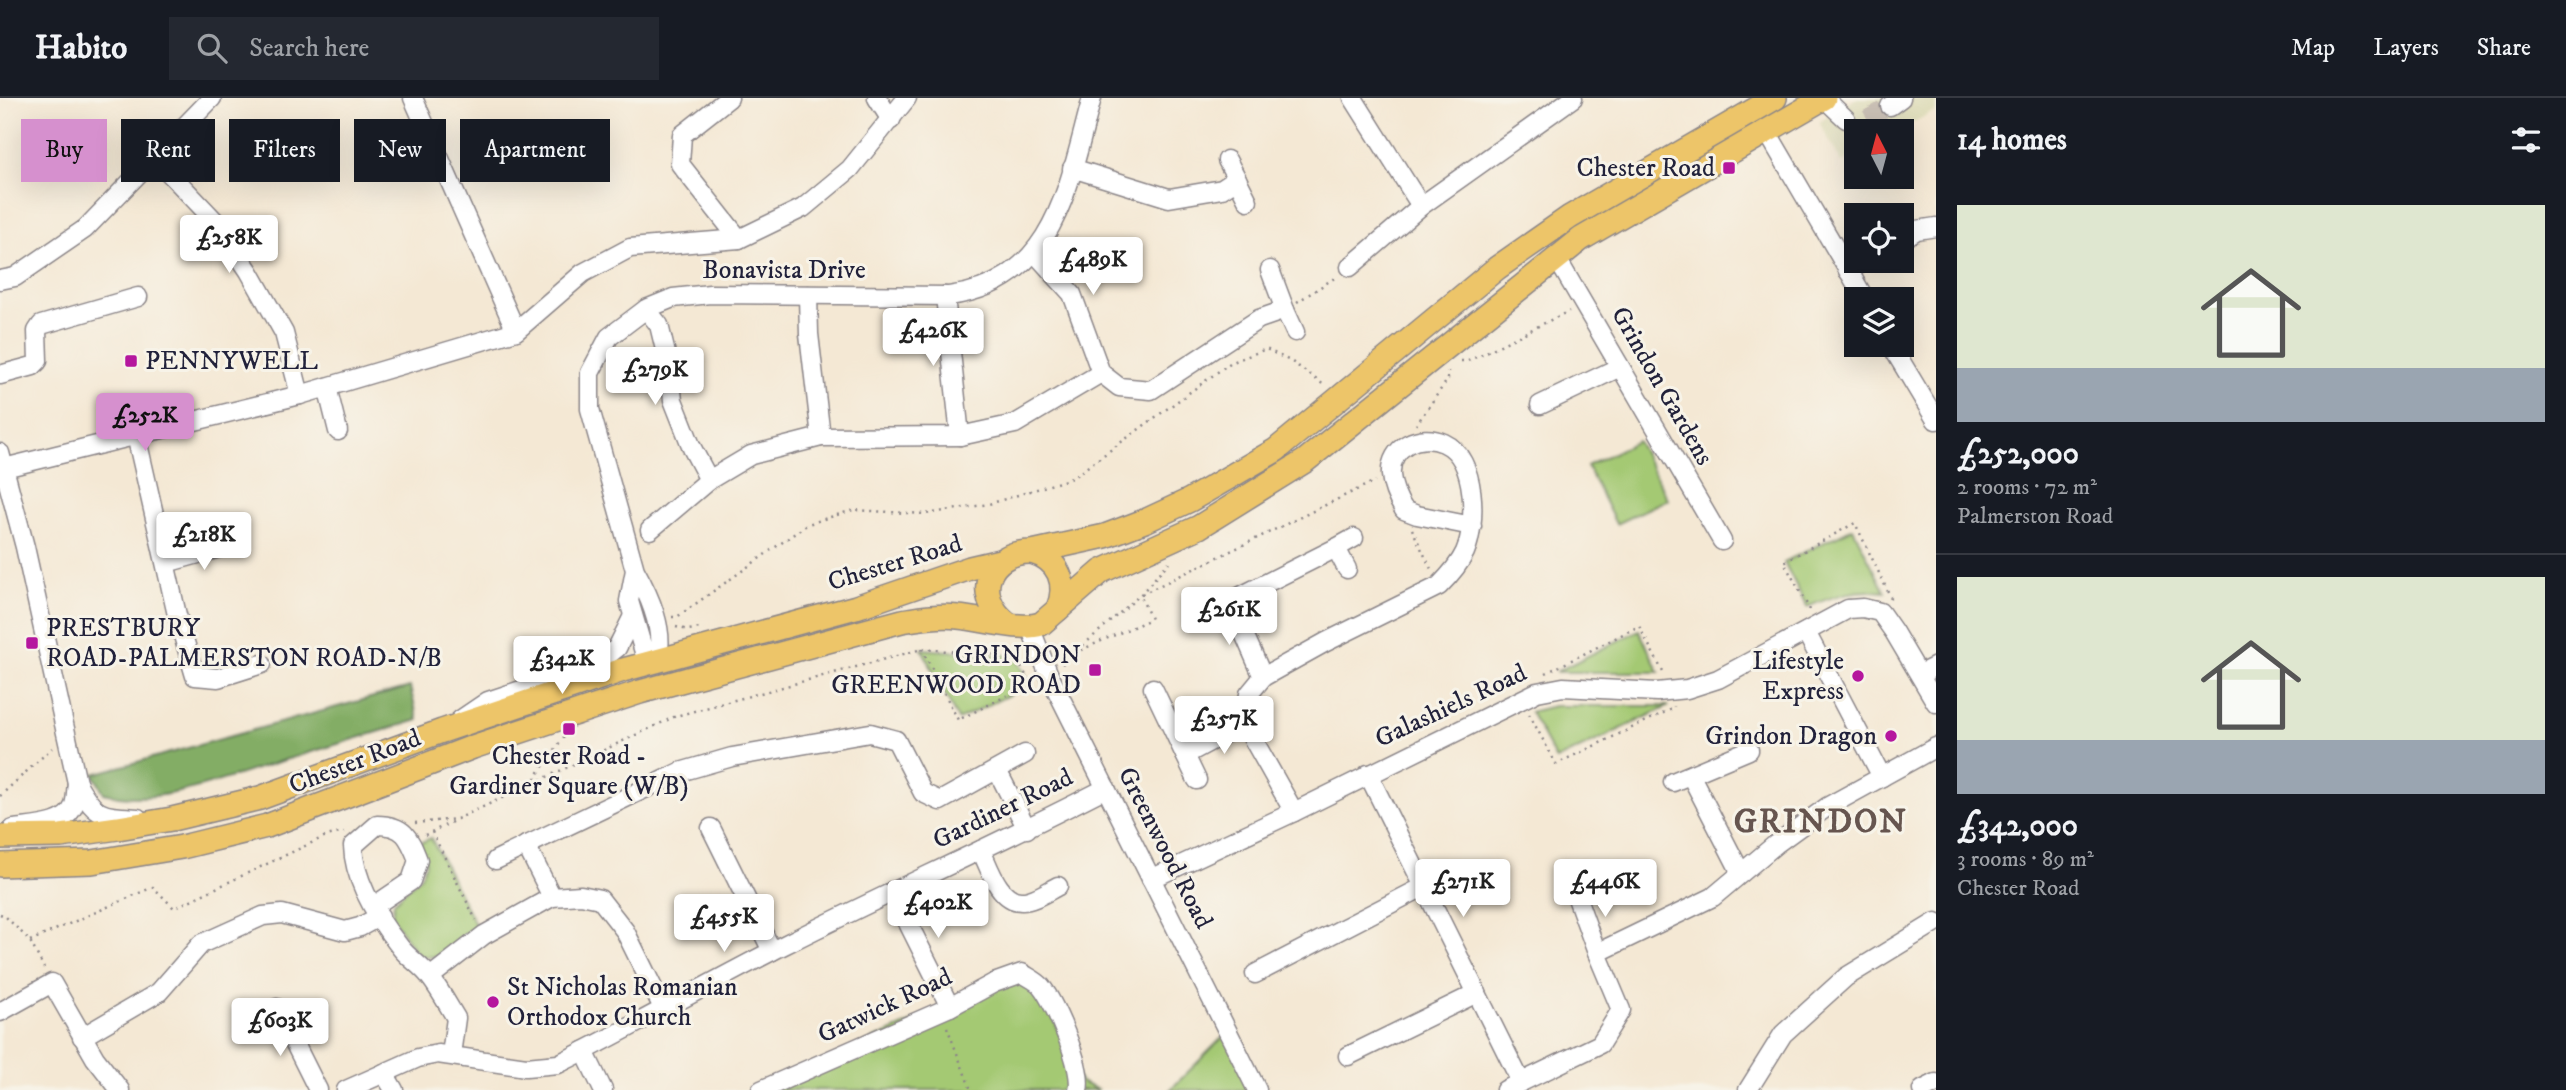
<!DOCTYPE html>
<meta charset="utf-8">
<style>
body{margin:0;font-family:"IM FELL DW Pica",serif;background:#242831;color:#f1f3f6;height:100vh;display:flex;flex-direction:column;font-size:26px;white-space:nowrap}
*{box-sizing:border-box;margin:0}
p{font-size:23px;color:#9ea1a6}
.icon{flex:none;width:38px;height:38px;fill:none;stroke:currentColor;stroke-width:2;stroke-linecap:round;stroke-linejoin:round}
.map{position:relative;flex:1;overflow:hidden}
.details{display:flex;flex-direction:column;background:#171b24;width:630px}
.details>*{flex:none}
.guide{position:absolute;left:21px;top:21px;width:665px;height:63px;display:flex;gap:14px}
.needle{width:46px;rotate:354deg}
.tools{position:absolute;left:1844px;top:21px;display:grid;gap:14px}
.tools a{display:grid;place-items:center;width:70px;height:70px;border-radius:0px;background:#171b24;box-shadow:0 7px 28px #0002;font-size:35px}
.price{position:absolute;translate:-50% -60px;padding:0 16px;border-radius:7px;background:#fff;color:#222;font-size:23px;line-height:46px;filter:drop-shadow(0 2px 4px #0008)}
.price::after{content:'';position:absolute;left:50%;top:42px;width:21px;height:16px;margin-left:-10px;background:inherit;clip-path:polygon(0 0,100% 0,50% 100%)}
.price.current{background:#d690ce;color:#111}
ul{padding:0;list-style:none}
li{display:grid;align-content:center;gap:14px;height:371px;padding:0 21px}
li+li{border-top:2px solid #363941}
li span{display:grid;place-items:center;height:217px;border-radius:0px;color:#555}
li>.icon{margin-inline-start:auto}
span .icon{width:126px;height:126px;fill:#fffc;stroke-width:1}
li b{font-size:30px}
h2{display:flex;justify-content:space-between;align-items:center;height:84px;padding:0 21px;font-size:30px}
.chip{padding:0 24px;border-radius:0px;background:#171b24;box-shadow:0 7px 28px #0002;font-size:24px;line-height:63px}
.chip.current{background:#d690ce;color:#111}
header{display:flex;align-items:center;gap:42px;box-sizing:border-box;height:98px;padding:0 35px;background:#171b24;border-bottom:2px solid #363941}
header strong{font-size:33px}
nav{display:flex;gap:38px;margin-inline-start:auto;font-size:24px}
.search{width:490px;height:63px;background:#242831;display:flex;align-items:center;gap:18px;box-sizing:border-box;padding:0 24px;border-radius:0px;color:#9ea1a6;font-size:26px}
main{display:flex;flex:1;min-height:0}
.map>svg:first-child{display:block}
.built{fill:#dfddbb}
.green{fill:#a4c973;stroke:#637657;stroke-width:2}
.forest{fill:#83ad65;stroke:#526850;stroke-width:2}
.lines{fill:none;stroke-linecap:round;stroke-linejoin:round}
.minor-tunnel{stroke:#cac0b5;stroke-width:18;stroke-dasharray:18 9;stroke-linecap:butt}
.minor-casing{stroke:#8b8588;stroke-width:21}
.major-casing{stroke:#8b8588;stroke-width:26}
.path{stroke:#8b8588;stroke-width:2.5;stroke-dasharray:2 5;stroke-linecap:butt}
.minor{stroke:#fff;stroke-width:18}
.major{stroke:#edc569;stroke-width:23}
.poi-dot{fill:#b5179e;stroke:#f7f3e8;stroke-width:2.5}
.labels{text-anchor:middle;dominant-baseline:central;stroke-width:6;stroke-linejoin:round;paint-order:stroke}
.poi-label{font-size:26px;fill:#22223b;stroke:#f7f3e8;text-anchor:end}
.street-label{font-size:26px;fill:#22223b;stroke:#f7f3e8}
.district-label{font-size:33px;font-weight:bold;letter-spacing:2px;fill:#66554f;stroke:#f7f3e8}
</style>
<header>
<strong>Habito</strong>
<div class="search"><svg class="icon" aria-label="search" viewBox="0 0 24 24"><circle cx="10" cy="10" r="6"/><path d="M15 15l6 6"/></svg>Search here</div>
<nav><a>Map</a><a>Layers</a><a>Share</a></nav>
</header>
<main>
<div class="map">
<svg width="1936" height="992" viewBox="0 0 1936 992">
<rect width="100%" height="100%" fill="#f7f3e8"/>
<filter id="ink" filterUnits="userSpaceOnUse"><feTurbulence type="fractalNoise" baseFrequency=".0143" numOctaves="2"/><feDisplacementMap in="SourceGraphic" scale="14" xChannelSelector="R" yChannelSelector="G"/><feConvolveMatrix kernelMatrix="1 2 1 2 8 2 1 2 1" color-interpolation-filters="sRGB"/></filter>
<filter id="wash" filterUnits="userSpaceOnUse"><feTurbulence type="fractalNoise" baseFrequency=".00686" numOctaves="4" result="noise"/><feDisplacementMap in="SourceGraphic" scale="28" xChannelSelector="R" yChannelSelector="G"/><feGaussianBlur stdDeviation="1.57" result="paint"/><feColorMatrix in="noise" values="0 0 0 0 0 0 0 0 0 0 0 0 0 0 0 0 0 1.4 0 .05"/><feComposite in="paint" operator="in"/></filter>
<g filter="url(#wash)">
<rect width="100%" height="100%" fill="#f4e8d4"/>
<path class="built" d="M1857,0H1936V16L1934,13L1898,33H1857V57L1842,65L1819,24Z"/>
<g class="green">
<path d="M1637,343L1668,401L1616,426L1587,368Z"/>
<path d="M1853,430L1885,494C1855,490 1834,498 1807,509L1784,464Z"/>
<path d="M1639,532L1659,574H1556Z"/>
<path d="M922,551L1015,558L1031,586L958,622Z"/>
<path d="M1554,608H1669L1556,662L1530,614Z"/>
<path d="M431,740L478,832L444,858L425,859L417,856L392,820L394,804L421,778L426,765L420,745Z"/>
<path d="M1022,875L1040,887L1080,984L1098,992H761Z"/>
<path d="M1228,934L1252,992H1170Z"/>
</g>
<path class="forest" d="M410,589L418,622C375,635 331,648 288,661C236,676 158,711 104,695L93,676Z"/>
</g>
<g filter="url(#ink)">
<g class="lines">
<path class="minor-tunnel" d="M1846,21L1854,29L1890,8"/>
<g class="minor-casing">
<g id="minor">
<path d="M413,0L516,233"/>
<path d="M729,0L682,37L680,66L739,141"/>
<path d="M877,0L891,22"/>
<path d="M1353,0L1421,108"/>
<path d="M1824,0L1846,21"/>
<path d="M1890,8L1901,0"/>
<path d="M1766,32L1865,201"/>
<path d="M155,60L215,123L249,173L284,235L300,297"/>
<path d="M1227,62L1237,81"/>
<path d="M1072,70L1169,100L1222,91L1237,81L1248,103"/>
<path d="M1902,141L1917,132L1936,129"/>
<path d="M1034,154L1072,196L1101,275L1119,289L1151,292L1259,221L1285,212L1295,234"/>
<path d="M1556,159L1722,443"/>
<path d="M1350,169L1421,108L1573,0"/>
<path d="M1270,172L1285,212"/>
<path d="M1848,173L1865,163"/>
<path d="M0,182L15,179L85,131L212,0"/>
<path d="M808,197L809,236L821,339"/>
<path d="M945,198L960,338"/>
<path d="M646,211L659,227L669,268L673,302L692,350L709,382"/>
<path d="M1891,247L1936,322"/>
<path d="M0,277L33,268L38,263L37,233L41,227L138,199"/>
<path d="M327,289L338,333"/>
<path d="M1540,307L1620,269"/>
<path d="M136,337L177,517L195,578L218,580L262,566"/>
<path d="M0,355L25,449L77,685C96,719 100,718 138,720"/>
<path d="M4,370L300,297L516,233L583,175L630,150L739,141L803,110L850,71L907,0"/>
<path d="M650,432L709,382L751,357L821,339L960,338L1015,326L1101,275"/>
<path d="M166,465L231,447"/>
<path d="M1347,471L1336,450L1354,440"/>
<path d="M635,472L629,503L644,554L657,562C666,533 649,497 635,472L590,311V275L609,239L646,211L673,200L710,196L949,198C1056,184 1068,87 1092,0"/>
<path d="M1230,504L1263,579"/>
<path d="M1205,516L1336,450"/>
<path d="M1030,529L1049,577L1257,992"/>
<path d="M1806,534L1882,679"/>
<path d="M1920,576L1936,568"/>
<path d="M1153,590L1197,682"/>
<path d="M460,622L488,603L575,574L603,561L617,550L633,518"/>
<path d="M1185,657L1244,625"/>
<path d="M997,672L1027,731"/>
<path d="M1368,676L1521,984"/>
<path d="M1691,678L1741,775"/>
<path d="M1673,684L1749,652"/>
<path d="M1294,714L1244,625L1249,596L1263,579L1326,544L1439,488C1449,478 1459,467 1465,454C1477,426 1477,360 1444,345C1420,334 1389,348 1391,377C1392,389 1398,402 1404,412L1417,417L1472,428"/>
<path d="M711,730L772,853"/>
<path d="M13,731C32,728 66,729 74,707C76,701 76,692 77,685"/>
<path d="M526,747L552,799"/>
<path d="M981,752C989,769 999,803 1021,803C1032,804 1048,793 1058,788"/>
<path d="M496,762L680,674L732,659L870,635L896,642L923,695L940,703L1025,656"/>
<path d="M1151,781L1294,714L1537,594L1563,589L1657,594L1687,591L1718,581L1848,511L1863,510L1880,514L1894,534L1936,605"/>
<path d="M892,793L950,909"/>
<path d="M1577,800L1597,855"/>
<path d="M374,808L411,783L418,762C409,739 404,727 377,727L353,748C354,784 378,821 400,849C408,860 422,868 430,879C440,892 448,907 456,920L451,957"/>
<path d="M1255,876L1425,788"/>
<path d="M430,879L484,837L552,799L581,797L600,801L625,833L663,910"/>
<path d="M277,910L318,992"/>
<path d="M0,914L52,885L95,960L120,992"/>
<path d="M82,939L159,894L201,846L263,818L282,816L345,833L360,829L380,818"/>
<path d="M584,953L603,992"/>
<path d="M1348,958L1477,895"/>
<path d="M384,975L394,992"/>
<path d="M346,992L418,960L438,956L526,969L558,966C634,929 708,885 784,847C891,793 1000,745 1106,690"/>
<path d="M761,992L950,909L994,885L1022,875C1028,879 1037,883 1041,888C1055,905 1084,971 1078,992"/>
<path d="M1505,992L1600,946L1621,912L1597,855L1713,799L1776,746L1827,709L1936,649"/>
<path d="M1748,992L1783,936L1846,879L1936,824"/>
<path d="M1922,992L1936,985"/>
</g>
</g>
<g class="major-casing">
<g id="major">
<path d="M1032,454C1059,462 1068,485 1058,511"/>
<path d="M1007,525C972,498 987,453 1032,454L1105,438L1147,422L1190,402L1276,352L1497,170L1570,119L1775,0"/>
<path d="M0,739L61,738L118,730L172,721L260,700L442,633L623,572L856,509L970,470L1000,463"/>
<path d="M0,767L92,764L182,749L267,728L473,649L640,594L902,523C921,520 939,517 958,519C983,521 1019,533 1041,526L1102,473L1199,429L1305,363L1581,141L1824,0"/>
</g>
</g>
<g class="path">
<path d="M1297,204L1336,179"/>
<path d="M1461,263H1468L1569,213"/>
<path d="M1416,327L1448,281V273"/>
<path d="M1412,431L1432,473"/>
<path d="M1810,512L1784,464L1855,425L1892,502"/>
<path d="M672,519H677L808,426L853,412L926,416L989,406L1072,380L1230,265L1266,251L1292,264L1324,287"/>
<path d="M676,529L688,532L700,530"/>
<path d="M922,551L958,622L1030,586"/>
<path d="M1081,552L1151,521L1140,497L1375,383"/>
<path d="M1062,566L1140,497L1169,464"/>
<path d="M1546,575L1639,528L1664,576"/>
<path d="M1529,616L1556,666L1674,610V608"/>
<path d="M564,639L530,687L676,618L922,551L1015,558L1031,586"/>
<path d="M0,698L52,650"/>
<path d="M415,725L457,721L530,687"/>
<path d="M432,734L476,822"/>
<path d="M425,737L454,723"/>
<path d="M0,816L5,818L30,843L44,870"/>
<path d="M30,843L153,789L174,810L326,738L344,734"/>
<path d="M947,929L971,992"/>
</g>
<use href="#minor" class="minor"/>
<use href="#major" class="major"/>
</g>
</g>
<g class="poi-dot">
<rect x="1722" y="63" width="14" height="14" rx="3.5"/>
<rect x="124" y="256" width="14" height="14" rx="3.5"/>
<rect x="25" y="538" width="14" height="14" rx="3.5"/>
<rect x="1088" y="565" width="14" height="14" rx="3.5"/>
<circle cx="1858" cy="578" r="7"/>
<rect x="562" y="624" width="14" height="14" rx="3.5"/>
<circle cx="1891" cy="638" r="7"/>
<circle cx="493" cy="904" r="7"/>
</g>
<g class="labels">
<g class="poi-label">
<text x="1715" y="70">Chester Road</text>
<text x="145" y="263" text-anchor="start">PENNYWELL</text>
<text x="46" y="530" text-anchor="start">PRESTBURY<tspan x="46" dy="30">ROAD-PALMERSTON ROAD-N/B</tspan></text>
<text x="1081" y="557">GRINDON<tspan x="1081" dy="30">GREENWOOD ROAD</tspan></text>
<text x="1844" y="563">Lifestyle<tspan x="1844" dy="30">Express</tspan></text>
<text x="1877" y="638">Grindon Dragon</text>
<text x="569" y="658" text-anchor="middle">Chester Road -<tspan x="569" dy="30">Gardiner Square (W/B)</tspan></text>
<text x="507" y="889" text-anchor="start">St Nicholas Romanian<tspan x="507" dy="30">Orthodox Church</tspan></text>
</g>
<g class="street-label">
<text x="784" y="172">Bonavista Drive</text>
<text transform="translate(1662 288) rotate(60)">Grindon Gardens</text>
<text transform="translate(895 465) rotate(-17)">Chester Road</text>
<text transform="translate(1451 608) rotate(-25)">Galashiels Road</text>
<text transform="translate(355 664) rotate(-21)">Chester Road</text>
<text transform="translate(1003 711) rotate(-26)">Gardiner Road</text>
<text transform="translate(1165 750) rotate(63)">Greenwood Road</text>
<text transform="translate(885 908) rotate(-25)">Gatwick Road</text>
</g>
<g class="district-label">
<text x="1821" y="724">GRINDON</text>
</g>
</g>
</svg>
<div class="tools">
<a><svg class="needle" viewBox="-14 -14 28 28"><path d="M0-13l5 13h-10z" fill="#e53935"/><path d="M0 13l5-13h-10z" fill="#9ea1a6"/></svg></a>
<a><svg class="icon" aria-label="locate" viewBox="0 0 24 24"><circle cx="12" cy="12" r="6"/><path d="M12 2v4M12 18v4M2 12h4M18 12h4"/></svg></a>
<a><svg class="icon" aria-label="layers" viewBox="0 0 24 24"><path d="M12 4l9 5-9 5-9-5zM3 14l9 5 9-5"/></svg></a>
</div>
<b class="price" style="left:229px;top:177px">£258K</b>
<b class="price" style="left:1093px;top:199px">£489K</b>
<b class="price" style="left:933px;top:270px">£426K</b>
<b class="price" style="left:655px;top:309px">£279K</b>
<b class="price current" style="left:145px;top:355px">£252K</b>
<b class="price" style="left:204px;top:474px">£218K</b>
<b class="price" style="left:1229px;top:549px">£261K</b>
<b class="price" style="left:562px;top:598px">£342K</b>
<b class="price" style="left:1224px;top:658px">£257K</b>
<b class="price" style="left:1463px;top:821px">£271K</b>
<b class="price" style="left:1605px;top:821px">£446K</b>
<b class="price" style="left:938px;top:842px">£402K</b>
<b class="price" style="left:724px;top:856px">£455K</b>
<b class="price" style="left:280px;top:960px">£603K</b>
<div class="guide">
<a class="chip current">Buy</a>
<a class="chip">Rent</a>
<a class="chip">Filters</a>
<a class="chip">New</a>
<a class="chip">Apartment</a>
</div>
</div>
<section class="details">
<h2>14 homes<svg class="icon" aria-label="filters" viewBox="0 0 24 24"><path d="M4 7h16M4 17h16"/><circle cx="9" cy="7" r="2"/><circle cx="15" cy="17" r="2"/></svg></h2>
<ul>
<li><span style="background:linear-gradient(#dfe7d0 75%,#9aa5b1 0)"><svg class="icon" aria-label="home" viewBox="0 0 24 24"><path d="M3 11l9-7 9 7M6 9v11h12V9"/></svg></span><div><b>£252,000</b><p>2 rooms · 72 m²</p><p>Palmerston Road</p></div></li>
<li><span style="background:linear-gradient(#dfe7d0 75%,#9aa5b1 0)"><svg class="icon" aria-label="home" viewBox="0 0 24 24"><path d="M3 11l9-7 9 7M6 9v11h12V9"/></svg></span><div><b>£342,000</b><p>3 rooms · 89 m²</p><p>Chester Road</p></div></li>
</ul>
</section>
</main>
